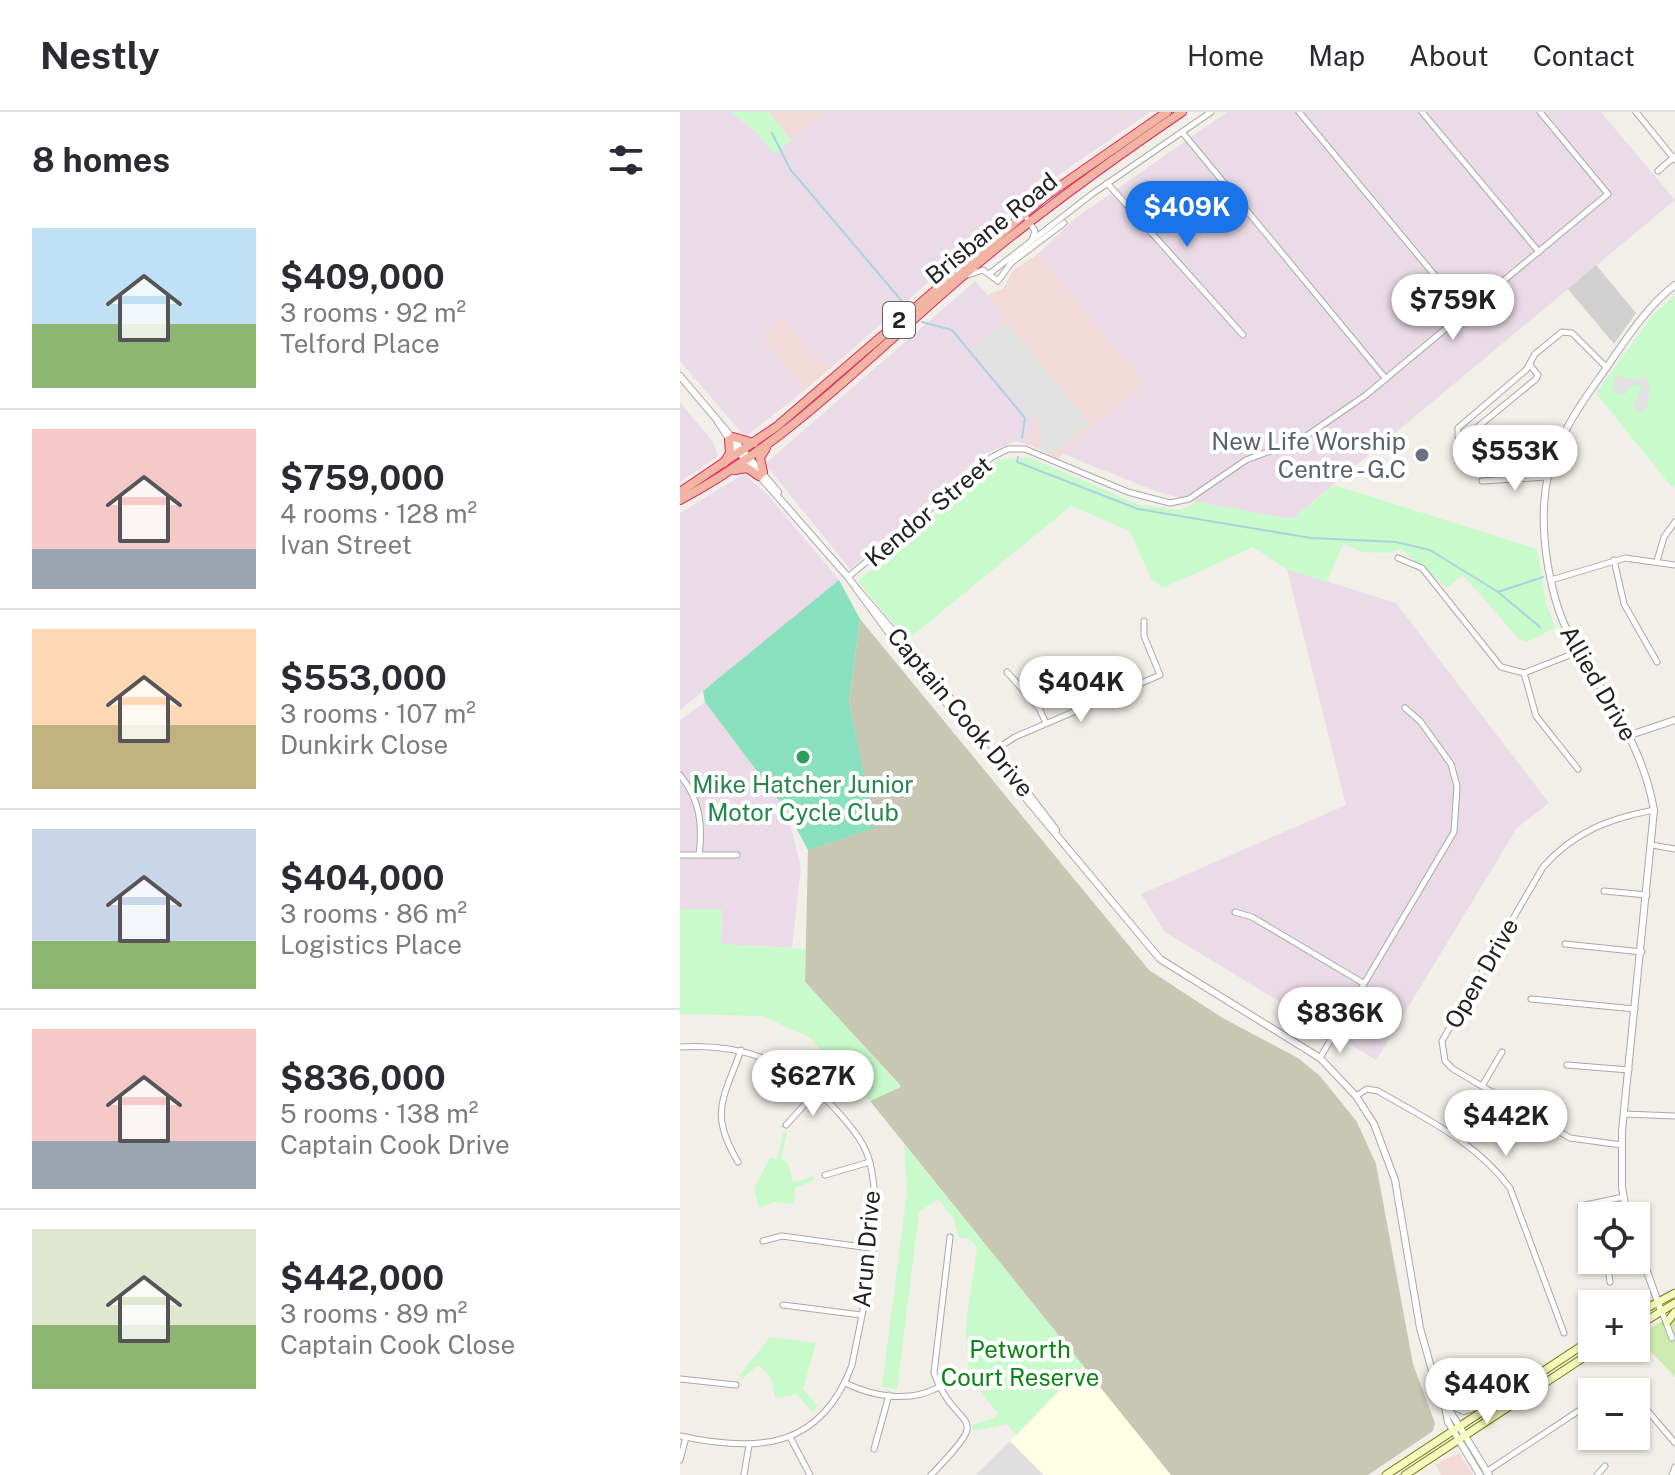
<!DOCTYPE html>
<meta charset="utf-8">
<style>
body{margin:0;font-family:"Public Sans",sans-serif;background:#f2f2f3;color:#2b2b33;height:100vh;display:flex;flex-direction:column;font-size:30px;white-space:nowrap}
*{box-sizing:border-box;margin:0}
p{font-size:26px;color:#7c7c81}
.icon{flex:none;width:44px;height:44px;fill:none;stroke:currentColor;stroke-width:2;stroke-linecap:round;stroke-linejoin:round}
.map{position:relative;flex:1;overflow:hidden}
.panel{display:flex;flex-direction:column;background:#fff;width:680px}
.panel>*{flex:none}
.buttons{position:absolute;left:898px;top:1090px;display:grid;gap:16px}
.buttons a{display:grid;place-items:center;width:72px;height:72px;border-radius:0px;background:#fff;box-shadow:0 2px 6px #0004;font-size:40px}
.price{position:absolute;translate:-50% -68px;padding:0 18px;border-radius:28px;background:#fff;color:#222;font-size:26px;line-height:52px;filter:drop-shadow(0 2px 4px #0008)}
.price::after{content:'';position:absolute;left:50%;top:48px;width:24px;height:18px;margin-left:-12px;background:inherit;clip-path:polygon(0 0,100% 0,50% 100%)}
.price.current{background:#1a73e8;color:#fff}
ul{padding:0;list-style:none}
li{display:flex;align-items:center;gap:24px;height:200px;padding:0 32px}
li+li{border-top:2px solid #e1e1e2}
li span{display:grid;place-items:center;flex:none;width:224px;height:160px;border-radius:0px;color:#555}
li>.icon{margin-inline-start:auto}
span .icon{width:96px;height:96px;fill:#fffc;stroke-width:1}
li b{font-size:34px}
h2{display:flex;justify-content:space-between;align-items:center;height:96px;padding:0 32px;font-size:34px}
header{display:flex;align-items:center;gap:48px;box-sizing:border-box;height:112px;padding:0 40px;background:#fff;border-bottom:2px solid #e1e1e2}
header strong{font-size:38px}
nav{display:flex;gap:44px;margin-inline-start:auto;font-size:28px}
main{display:flex;flex:1;min-height:0}
.map>svg:first-child{display:block}
.residential{fill:#e0dfdf}
.commercial{fill:#f2dad9}
.industrial{fill:#ebdbe8}
.education{fill:#ffffe5}
.religious{fill:#d0d0d0}
.construction{fill:#c7c7b4}
.grass{fill:#cdebb0}
.park{fill:#c8facc}
.pitch{fill:#88e0be}
.parking{fill:#e2e2e2}
.lines{fill:none;stroke-linecap:round;stroke-linejoin:round}
.stream{stroke:#aad3df;stroke-width:2}
.minor-casing{stroke:#a9a9a9;stroke-width:7}
.tertiary-casing{stroke:#a9a9a9;stroke-width:8}
.secondary-casing{stroke:#707d05;stroke-width:9}
.trunk-casing{stroke:#dc2a67;stroke-width:10}
.minor{stroke:#fff;stroke-width:5}
.tertiary{stroke:#fff;stroke-width:6}
.secondary{stroke:#f7fabf;stroke-width:7}
.trunk{stroke:#f2b4a3;stroke-width:8}
.worship-dot{fill:#6b7280;stroke:#fff;stroke-width:3}
.leisure-dot{fill:#2e9e5b;stroke:#fff;stroke-width:3}
.labels{text-anchor:middle;dominant-baseline:central;stroke-width:8;stroke-linejoin:round;paint-order:stroke}
.shield{fill:#fff;stroke:#646464;stroke-width:2}
.shield-label{font-size:22px;font-weight:bold;fill:#222}
.street-label{font-size:24px;fill:#222;stroke:#fff}
.worship-label{font-size:24px;fill:#5b616d;stroke:#fff;text-anchor:end}
.leisure-label{font-size:24px;fill:#27864d;stroke:#fff}
.park-label{font-size:24px;fill:#0c8416;stroke:#fff}
</style>
<header>
<strong>Nestly</strong>
<nav><a>Home</a><a>Map</a><a>About</a><a>Contact</a></nav>
</header>
<main>
<section class="panel">
<h2>8 homes<svg class="icon" aria-label="filters" viewBox="0 0 24 24"><path d="M4 7h16M4 17h16"/><circle cx="9" cy="7" r="2"/><circle cx="15" cy="17" r="2"/></svg></h2>
<ul>
<li><span style="background:linear-gradient(#bfe0f5 60%,#8fb573 0)"><svg class="icon" aria-label="home" viewBox="0 0 24 24"><path d="M3 11l9-7 9 7M6 9v11h12V9"/></svg></span><div><b>$409,000</b><p>3 rooms · 92 m²</p><p>Telford Place</p></div></li>
<li><span style="background:linear-gradient(#f6c9c9 75%,#9aa5b1 0)"><svg class="icon" aria-label="home" viewBox="0 0 24 24"><path d="M3 11l9-7 9 7M6 9v11h12V9"/></svg></span><div><b>$759,000</b><p>4 rooms · 128 m²</p><p>Ivan Street</p></div></li>
<li><span style="background:linear-gradient(#ffd9b3 60%,#c2b280 0)"><svg class="icon" aria-label="home" viewBox="0 0 24 24"><path d="M3 11l9-7 9 7M6 9v11h12V9"/></svg></span><div><b>$553,000</b><p>3 rooms · 107 m²</p><p>Dunkirk Close</p></div></li>
<li><span style="background:linear-gradient(#c9d6e8 70%,#8fb573 0)"><svg class="icon" aria-label="home" viewBox="0 0 24 24"><path d="M3 11l9-7 9 7M6 9v11h12V9"/></svg></span><div><b>$404,000</b><p>3 rooms · 86 m²</p><p>Logistics Place</p></div></li>
<li><span style="background:linear-gradient(#f6c9c9 70%,#9aa5b1 0)"><svg class="icon" aria-label="home" viewBox="0 0 24 24"><path d="M3 11l9-7 9 7M6 9v11h12V9"/></svg></span><div><b>$836,000</b><p>5 rooms · 138 m²</p><p>Captain Cook Drive</p></div></li>
<li><span style="background:linear-gradient(#dfe7d0 60%,#8fb573 0)"><svg class="icon" aria-label="home" viewBox="0 0 24 24"><path d="M3 11l9-7 9 7M6 9v11h12V9"/></svg></span><div><b>$442,000</b><p>3 rooms · 89 m²</p><p>Captain Cook Close</p></div></li>
</ul>
</section>
<div class="map">
<svg width="995" height="1363" viewBox="0 0 995 1363">
<rect width="100%" height="100%" fill="#f2efe9"/>
<path class="residential" d="M330,1329L364,1363H296Z"/>
<g class="commercial">
<path d="M89,0H146L111,28Z"/>
<path d="M358,142L465,271L378,347L350,333L351,307L291,237L325,204L307,183L323,177L332,159Z"/>
<path d="M103,206L140,251L153,254L125,278L81,224Z"/>
<path d="M779,1341L793,1363H761L755,1352Z"/>
</g>
<g class="industrial">
<path d="M0,0H51L77,21L95,41L146,0H470L342,88L153,254L140,251L103,206L82,224L125,278L65,325L0,249Z"/>
<path d="M547,0H921L995,88L612,407L521,391L478,380L383,342L465,271L358,142L397,105Z"/>
<path d="M295,169L326,204L291,237L352,307L350,333L336,329L304,342L170,457L85,352Z"/>
<path d="M0,290L33,330L38,344L0,370Z"/>
<path d="M64,362L89,384L159,468L0,598V401Z"/>
<path d="M607,457L716,491L869,691L837,716L696,948L485,820L461,782L666,693Z"/>
<path d="M25,590L107,699L121,756L112,836L41,832L42,798L0,797V608Z"/>
</g>
<path class="education" d="M403,1254L491,1363H364L330,1329Z"/>
<path class="religious" d="M916,153L956,201L934,232L888,177Z"/>
<path class="construction" d="M180,507L469,858L541,905L618,946L640,964L677,1010L696,1052L733,1252L755,1311L753,1319L688,1363H491L190,989L221,974L125,870L128,738L194,716L169,590Z"/>
<path class="grass" d="M995,1202V1265L956,1224Z"/>
<g class="park">
<path d="M51,0H89L111,28L94,42L77,21Z"/>
<path d="M995,183V374L992,375L916,281L973,203Z"/>
<path d="M348,345L460,393L500,398L517,390L612,407L654,373L857,437L866,491L875,516L847,530L839,527L783,463L767,476L721,437L708,441L683,440L663,432L647,470L607,457L573,435L483,476L471,467L450,419L391,394L227,528L178,469L319,348Z"/>
<path d="M0,797L42,798L41,832L125,837V870L221,975L190,989L129,925L82,904L0,902Z"/>
<path d="M103,1021H107L101,1048L107,1050L114,1071L133,1064L135,1068L115,1076L114,1092L93,1090L79,1096L74,1076L90,1046L97,1047Z"/>
<path d="M224,1032L403,1254L336,1323L327,1312L293,1319L292,1313L314,1306L318,1301C311,1292 300,1282 295,1271C276,1230 292,1179 297,1136L290,1127L278,1125L274,1107L258,1087L239,1100L217,1277L202,1275L227,1079Z"/>
<path d="M90,1225L136,1231L123,1277L138,1294L132,1300L117,1282L95,1286L91,1266L81,1255L77,1254L62,1267L59,1264Z"/>
</g>
<path class="pitch" d="M159,468L180,507L169,590L195,716L128,738L107,699L25,590L23,579Z"/>
<g class="parking">
<path d="M328,212L410,311L371,343L360,338V312L355,305L352,307L291,237L320,213L323,216Z"/>
<path d="M935,263L955,268L967,264L970,274L967,295L959,301L953,295L962,272L948,275L946,283L932,280Z"/>
</g>
<g class="lines">
<g class="stream">
<path d="M92,21L110,57L226,194"/>
<path d="M242,210L272,218L345,306L342,326"/>
<path d="M338,345L337,350L458,397L631,426L716,430L750,438L818,480L863,465"/>
<path d="M818,480L860,515"/>
</g>
<g class="minor-casing">
<g id="minor">
<path d="M619,0L786,201"/>
<path d="M742,0L859,140"/>
<path d="M956,0L995,48"/>
<path d="M502,20L706,267"/>
<path d="M978,59L994,45"/>
<path d="M427,71L563,223"/>
<path d="M344,102L355,119L352,129"/>
<path d="M309,162L412,82L531,0"/>
<path d="M288,163L303,158L318,169L331,151L384,111"/>
<path d="M850,253L858,263L856,267L783,327L778,325V316L846,258L855,242L882,220L892,221L927,256"/>
<path d="M802,369L866,365"/>
<path d="M718,446L742,456L821,555L844,561L900,539"/>
<path d="M934,448L944,492L977,550"/>
<path d="M977,449L984,425L995,410"/>
<path d="M168,465L312,345L328,337H345L448,380L490,391L509,387L566,348L622,327L686,283L928,82L860,0"/>
<path d="M871,468L945,446L995,453"/>
<path d="M327,560L359,596L366,611"/>
<path d="M844,561L856,604L898,657"/>
<path d="M315,638L335,625L480,563L464,524V509"/>
<path d="M0,663C20,687 23,713 19,743"/>
<path d="M972,733L995,737"/>
<path d="M0,743H57"/>
<path d="M924,779L967,783"/>
<path d="M555,800L572,805L683,871"/>
<path d="M885,832L962,840"/>
<path d="M851,887L955,897"/>
<path d="M0,935C65,931 114,951 158,1000C171,1015 185,1030 190,1051C205,1114 184,1190 172,1253C141,1337 78,1341 0,1324"/>
<path d="M640,946L774,720L777,674L771,652L740,609L725,596"/>
<path d="M887,953L949,958"/>
<path d="M802,974L822,940"/>
<path d="M676,984L687,977L698,979C746,1007 796,1030 830,1076L884,1221"/>
<path d="M944,1002L995,1004"/>
<path d="M106,1013L138,978"/>
<path d="M942,1033L890,1026L773,957L765,949L762,929L863,755C894,720 928,707 974,698"/>
<path d="M58,1050C29,1001 43,988 61,938"/>
<path d="M145,1063L190,1050"/>
<path d="M901,1094L943,1085"/>
<path d="M83,1129L102,1124L190,1136"/>
<path d="M930,1170L928,1155L936,1148"/>
<path d="M103,1193L181,1203"/>
<path d="M982,1200L992,1226"/>
<path d="M0,1267L56,1273"/>
<path d="M165,1271C194,1285 230,1291 259,1275"/>
<path d="M934,1280H947"/>
<path d="M956,1285L995,1331"/>
<path d="M110,1325L130,1363"/>
<path d="M194,1337L209,1283"/>
<path d="M0,1348L6,1325"/>
<path d="M806,1360L912,1290"/>
<path d="M64,1363L69,1333"/>
<path d="M251,1363C317,1295 277,1324 254,1261L270,1125"/>
<path d="M917,1363L925,1354"/>
<path d="M992,1363L995,1355"/>
</g>
</g>
<g class="tertiary-casing">
<g id="tertiary">
<path d="M0,264L98,380"/>
<path d="M38,310L56,337L168,465L217,532L480,847L640,946L676,984L694,1012L715,1068L740,1216L754,1266L765,1291L809,1363"/>
<path d="M177,477L315,638L376,718"/>
<path d="M950,623L995,608"/>
<path d="M947,1104L942,1075V1019L974,698C961,625 921,582 887,518C876,496 871,473 867,448C856,373 871,333 915,272C939,239 962,198 995,173"/>
<path d="M956,1128L981,1199"/>
<path d="M760,1275L774,1295L784,1299L815,1289"/>
<path d="M765,1295L768,1310L800,1363"/>
</g>
</g>
<g class="secondary-casing">
<g id="secondary">
<path d="M956,1202L995,1181"/>
<path d="M987,1210L995,1200"/>
<path d="M956,1215L995,1191"/>
<path d="M706,1363L912,1227"/>
<path d="M725,1363L918,1236"/>
</g>
</g>
<g class="trunk-casing">
<g id="trunk">
<path d="M53,325L74,331"/>
<path d="M44,351L50,341L49,328"/>
<path d="M55,358L67,356L79,364"/>
<path d="M83,360L80,346L86,336"/>
<path d="M0,380L96,315L363,86L487,0"/>
<path d="M0,388C104,333 189,245 277,169C349,107 424,53 502,0"/>
</g>
</g>
<use href="#minor" class="minor"/>
<use href="#tertiary" class="tertiary"/>
<use href="#secondary" class="secondary"/>
<use href="#trunk" class="trunk"/>
</g>
<circle class="worship-dot" cx="742" cy="343" r="8"/>
<circle class="leisure-dot" cx="123" cy="645" r="8"/>
<g class="labels">
<rect class="shield" x="203" y="190" width="32" height="36" rx="6"/>
<g class="shield-label">
<text x="219" y="208">2</text>
</g>
<g class="street-label">
<text transform="translate(311 116) rotate(-39)">Brisbane Road</text>
<text transform="translate(248 399) rotate(-40)">Kendor Street</text>
<text transform="translate(919 571) rotate(60)">Allied Drive</text>
<text transform="translate(281 600) rotate(50)">Captain Cook Drive</text>
<text transform="translate(801 861) rotate(-60)">Open Drive</text>
<text transform="translate(186 1137) rotate(-85)">Arun Drive</text>
</g>
<g class="worship-label">
<text x="726" y="329">New Life Worship<tspan x="726" dy="28">Centre - G.C</tspan></text>
</g>
<g class="leisure-label">
<text x="123" y="672">Mike Hatcher Junior<tspan x="123" dy="28">Motor Cycle Club</tspan></text>
</g>
<g class="park-label">
<text x="340" y="1237">Petworth<tspan x="340" dy="28">Court Reserve</tspan></text>
</g>
</g>
</svg>
<div class="buttons">
<a><svg class="icon" aria-label="locate" viewBox="0 0 24 24"><circle cx="12" cy="12" r="6"/><path d="M12 2v4M12 18v4M2 12h4M18 12h4"/></svg></a>
<a>+</a>
<a>−</a>
</div>
<b class="price current" style="left:507px;top:137px">$409K</b>
<b class="price" style="left:773px;top:230px">$759K</b>
<b class="price" style="left:835px;top:381px">$553K</b>
<b class="price" style="left:401px;top:612px">$404K</b>
<b class="price" style="left:660px;top:943px">$836K</b>
<b class="price" style="left:133px;top:1006px">$627K</b>
<b class="price" style="left:826px;top:1046px">$442K</b>
<b class="price" style="left:807px;top:1314px">$440K</b>
</div>
</main>
